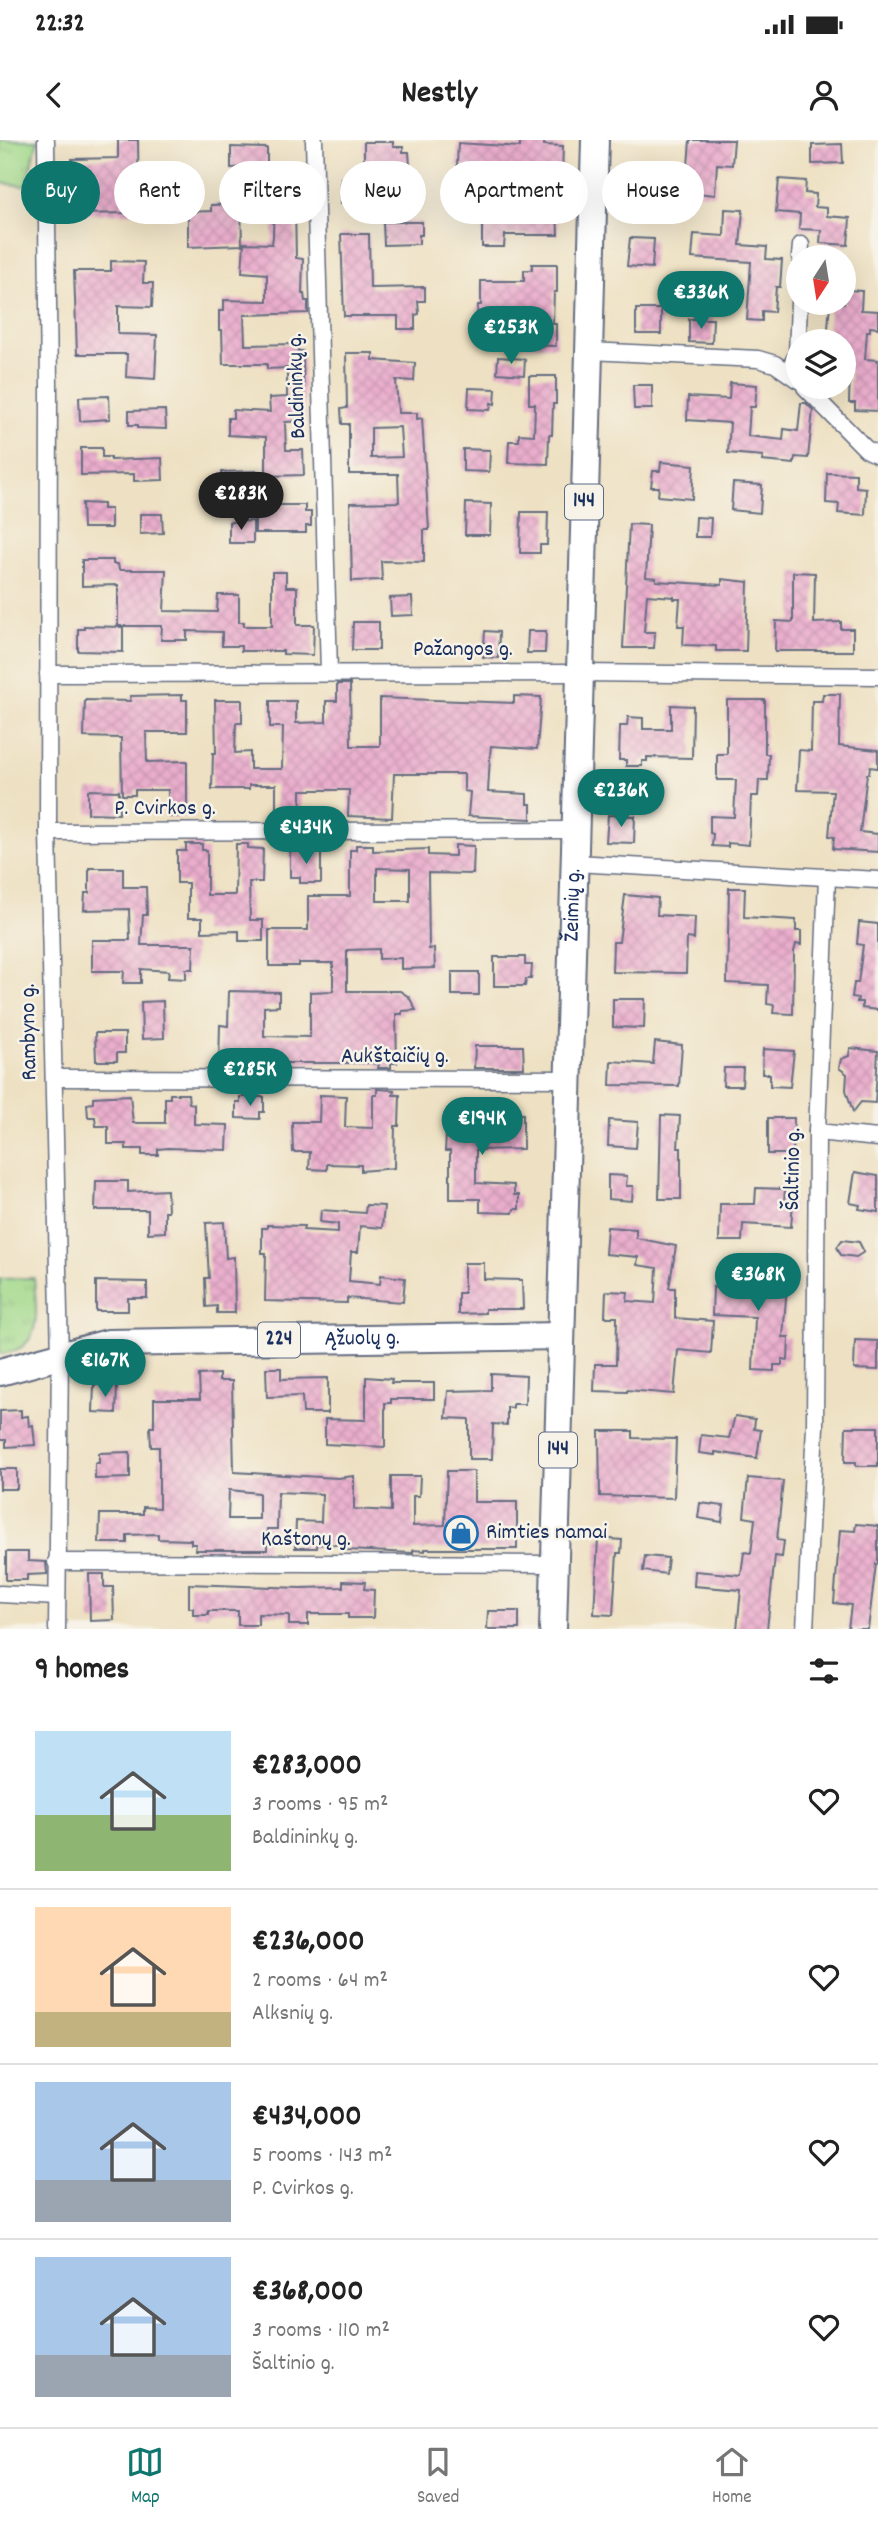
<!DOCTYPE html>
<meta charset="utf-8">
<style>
body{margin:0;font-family:Dekko,sans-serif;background:#f2f2f2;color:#222;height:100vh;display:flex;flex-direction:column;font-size:26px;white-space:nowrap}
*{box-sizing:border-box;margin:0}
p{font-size:23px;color:#767676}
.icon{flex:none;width:38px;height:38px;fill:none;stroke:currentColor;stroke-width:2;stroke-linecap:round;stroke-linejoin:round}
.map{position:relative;height:1489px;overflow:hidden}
.details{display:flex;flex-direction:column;background:#fff;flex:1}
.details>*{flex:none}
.banner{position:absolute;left:21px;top:21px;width:836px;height:63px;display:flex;gap:14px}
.needle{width:46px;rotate:192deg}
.tools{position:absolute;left:786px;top:105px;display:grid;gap:14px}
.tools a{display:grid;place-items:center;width:70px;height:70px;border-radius:50%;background:#fff;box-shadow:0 7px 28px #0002;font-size:35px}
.price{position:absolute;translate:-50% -60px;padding:0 16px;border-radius:24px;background:#0f766e;color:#fff;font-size:23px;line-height:46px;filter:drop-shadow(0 2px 4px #0008)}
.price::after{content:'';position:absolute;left:50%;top:42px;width:21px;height:16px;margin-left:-10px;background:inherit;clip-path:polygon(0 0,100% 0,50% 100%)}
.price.on{background:#222;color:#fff}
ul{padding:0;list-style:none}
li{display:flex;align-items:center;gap:21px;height:175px;padding:0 35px}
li+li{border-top:2px solid #e0e0e0}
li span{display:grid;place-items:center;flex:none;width:196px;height:140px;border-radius:0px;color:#555}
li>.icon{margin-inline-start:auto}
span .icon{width:84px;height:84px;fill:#fffc;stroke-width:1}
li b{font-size:30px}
h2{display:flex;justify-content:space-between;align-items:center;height:84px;padding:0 35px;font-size:30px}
.tag{padding:0 24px;border-radius:32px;background:#fff;box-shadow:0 7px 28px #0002;font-size:24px;line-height:63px}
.tag.on{background:#0f766e;color:#fff}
.status{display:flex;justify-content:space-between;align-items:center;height:49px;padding:0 35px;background:#fff;direction:ltr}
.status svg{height:19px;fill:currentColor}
header{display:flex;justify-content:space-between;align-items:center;height:91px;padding:0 35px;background:#fff;font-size:32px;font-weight:700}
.tab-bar{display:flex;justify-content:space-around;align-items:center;height:98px;border-top:2px solid #e0e0e0;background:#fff;font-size:19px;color:#767676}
.tab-bar a{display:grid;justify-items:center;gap:4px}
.tab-bar .on{color:#0f766e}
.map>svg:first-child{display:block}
.grass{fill:url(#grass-tufts);stroke:#5e8474;stroke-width:2}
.building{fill:url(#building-cross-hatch);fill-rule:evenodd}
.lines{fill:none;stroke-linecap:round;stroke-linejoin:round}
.minor-casing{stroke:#656d81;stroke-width:19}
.primary-casing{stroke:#656d81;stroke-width:30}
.minor{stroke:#fff;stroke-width:16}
.primary{stroke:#fff;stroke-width:26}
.labels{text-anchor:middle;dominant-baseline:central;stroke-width:5;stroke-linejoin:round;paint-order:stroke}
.shield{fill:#f7f3e8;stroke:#5d6a87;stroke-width:2}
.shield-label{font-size:21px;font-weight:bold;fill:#1b2f5e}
.street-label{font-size:23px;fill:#1b2f5e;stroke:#f7f3e8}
.poi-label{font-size:23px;fill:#1b2f5e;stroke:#f7f3e8;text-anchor:start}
</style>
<div class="status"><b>22:32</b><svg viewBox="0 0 49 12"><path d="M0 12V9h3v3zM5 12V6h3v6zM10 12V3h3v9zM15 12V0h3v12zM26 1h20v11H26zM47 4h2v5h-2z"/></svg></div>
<header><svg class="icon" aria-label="back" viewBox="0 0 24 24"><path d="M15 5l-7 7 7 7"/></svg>Nestly<svg class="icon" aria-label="person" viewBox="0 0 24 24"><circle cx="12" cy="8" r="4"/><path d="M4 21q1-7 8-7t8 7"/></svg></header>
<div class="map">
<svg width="878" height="1489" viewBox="0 0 878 1489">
<defs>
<pattern id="grass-tufts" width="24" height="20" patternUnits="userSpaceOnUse" patternTransform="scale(1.75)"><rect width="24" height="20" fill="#a1d98a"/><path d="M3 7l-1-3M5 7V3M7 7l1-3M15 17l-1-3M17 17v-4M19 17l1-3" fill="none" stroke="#8abb7a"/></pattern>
<pattern id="building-cross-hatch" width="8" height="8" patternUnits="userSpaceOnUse" patternTransform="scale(1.75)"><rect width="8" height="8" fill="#eaadcc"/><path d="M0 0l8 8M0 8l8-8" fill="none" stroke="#c895b2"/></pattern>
</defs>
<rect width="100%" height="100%" fill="#f7f3e8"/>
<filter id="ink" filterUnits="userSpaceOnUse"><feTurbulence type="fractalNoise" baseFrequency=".0143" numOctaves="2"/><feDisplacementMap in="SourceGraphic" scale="14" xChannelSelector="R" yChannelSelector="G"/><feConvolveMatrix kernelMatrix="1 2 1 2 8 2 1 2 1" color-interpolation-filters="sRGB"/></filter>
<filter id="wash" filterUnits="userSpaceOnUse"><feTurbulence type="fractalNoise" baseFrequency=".00686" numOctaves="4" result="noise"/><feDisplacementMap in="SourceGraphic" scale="28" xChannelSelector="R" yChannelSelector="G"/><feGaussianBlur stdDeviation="1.57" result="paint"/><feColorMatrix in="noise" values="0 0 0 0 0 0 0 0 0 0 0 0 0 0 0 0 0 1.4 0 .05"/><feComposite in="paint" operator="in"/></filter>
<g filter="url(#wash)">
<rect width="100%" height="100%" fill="#eee1c3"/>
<g class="grass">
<path d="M0,0H38L25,46L0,43Z"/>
<path d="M34,1138C36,1172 45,1209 0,1214V1139Z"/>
</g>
<g id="blocks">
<g class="building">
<path d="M118,0H138L139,70H132V73L75,74L72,19L118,18Z"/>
<path d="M520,0H544V5L563,6L562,33L511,31L510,54L486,52L487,33L465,32V26H457L458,3L520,7Z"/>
<path d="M690,0H734L732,25L717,24L715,55L686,52Z"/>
<path d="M364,2H393V7H403V12H409L412,55L363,56V63H341V38H364Z"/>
<path d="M842,4L843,23L812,24V5Z"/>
<path d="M231,7L267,8V41H271V45H294V53H302L301,67H295L296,118L303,119L302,154H304L305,161H308V173L244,175L245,205L297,204L298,211H303L304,281L285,282L286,310H303L304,335L266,336V297L228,295V278H233V270L270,272L269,258L287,257V228L267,229V224H223L222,190H219V171H224V160L267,161V134L242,132L244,103L272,104L273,96L274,61H253V27L231,28Z"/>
<path d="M634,39L657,41L654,67L633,65Z"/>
<path d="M779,39L806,41L805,53L816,54L815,67L827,68V76L850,78L848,105L820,103L821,90L799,89L800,74L776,72Z"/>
<path d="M241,64L242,105L188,107V72L211,71V65Z"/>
<path d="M725,69L743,70L740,105L767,107L766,119L782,120L780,147H776L774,172L762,171V181L747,180L751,122L692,118L694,94L724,96Z"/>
<path d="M528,70H557L558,95H505L504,107H482V81H528Z"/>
<path d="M383,82H422V95H419V104L384,105Z"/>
<path d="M341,94H369L370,148L425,147V161H418L419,174L415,175V189H398V176H344Z"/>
<path d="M630,98L654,99L652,128L627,126Z"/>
<path d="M111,121L144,122L143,143H153L152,167L118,166V194L157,195L155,239L126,237L127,214H77L74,131H111Z"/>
<path d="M532,124H557V152H554L553,184H556V206L521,205V190L476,185L478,165H481V141H524V130H532Z"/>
<path d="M847,150L862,151L861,170L878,171V188L870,187V191H867L865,219L878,220V271L855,270V263H849L850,231L844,230V201H827L830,163H844V153L847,154Z"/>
<rect x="636" y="169" width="25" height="25"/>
<path d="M689,179H713L712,203L689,202Z"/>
<path d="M346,213H373V220L415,223L414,241L396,240L398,273H417V279L422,278L429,390H424V422L381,421L382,440L352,441L350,363L399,362L398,334H349V284H342L341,269L347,268ZM400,287L402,317L371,318V288Z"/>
<path d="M498,217L525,219L524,235L497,233Z"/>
<path d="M529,236H556V264H553L552,295H549L548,324L508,323L509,301H519V294L534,295L535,264H529Z"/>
<path d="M730,243L757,245L755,267H750L748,296L783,300L784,289L798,291L801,263H806L813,270L808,318L795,317L794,324L762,321L763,316L728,313L730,283L687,280L688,257L729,259Z"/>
<path d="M633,245H652V269H634Z"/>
<path d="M469,248L496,249L495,264L491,263L490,270L468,269Z"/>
<path d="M109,256L110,279L80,281L79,257Z"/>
<path d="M165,270L166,289L138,288V285H129V271Z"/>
<path d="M81,308H102V317H111V320L162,318L163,340L134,341V334L81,335Z"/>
<path d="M463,309L490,310L489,332L463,331Z"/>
<path d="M661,322L694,325L692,359L658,356L659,347H651L653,331H660Z"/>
<path d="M260,331V351L222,352V332Z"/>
<path d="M827,333L856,334V347L866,348L865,375L838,373L839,364L826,363Z"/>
<path d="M733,343L762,345L760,373L731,370Z"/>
<path d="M82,363L103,364V369H111V388H83Z"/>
<path d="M466,363L491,364L490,395H465Z"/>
<path d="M255,365H305V372H311V386H306V393H255Z"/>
<path d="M521,372H548L547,405H540V413H520Z"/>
<path d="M140,374H162L163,393L140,394Z"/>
<path d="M696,377L711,378L710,397H695Z"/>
<path d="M253,381V403H229V382Z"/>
<path d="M629,384L649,385L646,437L656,438V441L722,445V439L748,442L746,511H716V506L683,505L684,486H678L680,459H674V457L647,455L644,492H655L654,508H623Z"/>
<path d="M82,420H113V424H118L119,430H166L164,471L217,472L218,455H239V482H244V486H272V432H286V447H297V485H314L313,515L283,514V511H241V506H222V492L187,491V500H161L162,486H118V445L82,446Z"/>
<path d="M793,432L815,433L814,483L841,482V489H853V511H775L776,481L793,482Z"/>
<path d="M412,457L413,475L391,476L390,458Z"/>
<path d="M353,482H379V510H352Z"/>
<path d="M84,486L123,487V512L78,511V489H84Z"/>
<path d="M485,491L499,492L498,518L483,517Z"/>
<path d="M528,491H546L545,513H527Z"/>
<path d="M337,544H350L351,606H380V558L514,563V556L541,557L537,609L491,606L490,616L488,652L527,654V664H531V679L468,676L470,652L464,651V634H394L392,678L348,676L349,650H301V674L276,675V645H249V649H212L213,613H216L215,560H242V583H236L235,613L250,612V629H282L283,587H270V561H296V583L326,582V561H337Z"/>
<path d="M823,554H840L839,606L878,610V628L870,627L869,634H867L860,692L878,694V712L833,709L834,697L829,696L833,651L797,650L799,610L811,611L812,561H822Z"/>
<path d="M182,555V560H187V592H146L147,622L187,621V676L168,677V650H135V655H122L121,598L84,597L85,560L131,561L130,556Z"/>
<path d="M727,560H765V614H769L768,640H759L758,656H751L749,705L728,703V707L712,706L713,694L710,693V676L734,677L736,640H717V614H727Z"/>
<path d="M671,565L693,566L692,618L647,617V621H642V626H626V620H619L620,586H627L628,577L643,578V589H671Z"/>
<path d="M88,650L119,651V674L88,673Z"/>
<path d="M608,675L635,676L634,703L606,702Z"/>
<path d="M186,704H202V710H207V755H235L236,704H248V708L263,709L262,742H249L250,780H263V801H239V791L202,792V778H188V743H177V711H186Z"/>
<path d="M356,705H373V711L428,709V715L455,716V705L474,706L473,734L428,733L429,809L434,808L435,828L401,829V818L379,819V809L347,810V851H400L409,857L416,870L402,871V874H396L397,923H391V928H378L379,924L372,923H219L220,885L228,886L229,851L279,852V866L264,867V896L310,897V852L333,851V823H299V826H269V790H308V756H350V710H356ZM377,728L410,729V761H377Z"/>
<path d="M290,710H321V743H300V737H290Z"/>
<path d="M89,728H123V747H146L147,775H143L141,805H194L193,829H186V839L168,838L169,831L141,829V843H123L124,831H92V800H130L129,769L84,770L85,753H89Z"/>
<path d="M729,748H745L744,777L796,780V791H801V805L796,804L794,812L793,874L773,873L774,865L767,864L768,845L727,843Z"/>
<path d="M625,755L658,758L657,775L695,777L694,799L687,798L686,833L612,832L613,802H619Z"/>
<path d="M859,782L878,784V870L862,868V862H857L858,858L852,857L854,843H858L863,805L857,804Z"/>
<path d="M494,817H525V825H532L531,839H526L525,846H494Z"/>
<rect x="452" y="832" width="27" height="23"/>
<path d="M613,859H645L644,888L613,887Z"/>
<path d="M163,861L164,898L142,899L141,862Z"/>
<path d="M95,893H125V913H117V921H96Z"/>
<path d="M655,902L682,905L679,946L610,945L611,921L653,924Z"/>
<path d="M475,906H523L524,928H474Z"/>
<path d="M850,908L878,911L875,963L861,962L853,972L846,950L847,934L839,928L841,919L849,916Z"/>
<path d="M763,909L794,911L790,947L770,946V934H762Z"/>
<path d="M724,928H743L742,946H723Z"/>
<path d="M377,949L394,950L393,955H400L399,986H395L394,1028L361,1031V1025L327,1024V1030L309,1029L310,1012H293L292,982H319L320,955L346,956L345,987L373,988V955H377Z"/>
<path d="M170,954H188L189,963L194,964V984L228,985L227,1010L168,1008L158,1009V1015H142V1009H126V1004H108V986H96L95,977H88L87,964L93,963V957L130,955L133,983H165V958H170Z"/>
<path d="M240,957H264V972H260V979L236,978V962H240Z"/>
<path d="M453,971L523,974V1009L476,1010V1043L514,1045V1055H519V1069H514L513,1073L480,1072V1059H450V1011H445L446,994H452Z"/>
<path d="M661,975L680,976L678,1008H681V1059H659Z"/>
<path d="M768,978H794L793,1014H768Z"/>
<path d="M609,980L638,982L636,1008L608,1006Z"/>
<path d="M855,1032L878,1036V1072L859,1069L860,1065L850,1063Z"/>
<path d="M608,1035L627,1036L626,1046H633L632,1061L608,1059Z"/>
<path d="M96,1041H128V1052L167,1050L168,1071H165V1092L148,1093V1070H95Z"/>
<path d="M756,1048L785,1049L784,1062H793L791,1087L743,1084L742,1101H719L720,1064H755Z"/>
<path d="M366,1065L384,1066L382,1088L360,1086L358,1112H351L349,1141L380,1144L381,1135L405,1138L403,1162L347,1158V1163L265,1161L266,1113H262V1088H267V1085L304,1086L303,1090L338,1092V1084L320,1082L321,1070L365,1073Z"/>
<path d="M224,1082L226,1118L234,1117L235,1173H217V1166L206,1167L205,1138H209L206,1083Z"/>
<path d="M607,1087L636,1089V1098L676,1106L669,1148H675V1178L713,1181L711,1213L678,1210L674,1254L627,1250V1252L594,1251L595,1224H616L617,1177H605L606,1151L628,1152L627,1161L655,1163L657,1128L637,1125L638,1117L605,1114Z"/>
<path d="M842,1100L859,1102L864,1112L856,1117L841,1115L837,1107Z"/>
<path d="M464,1123H484V1139L522,1140L523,1169H485V1173L458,1174V1153H464Z"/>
<path d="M755,1130L788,1132L783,1197H789L788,1220L782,1219V1225H774V1231L753,1230L755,1177L712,1175L713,1147L718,1148V1138L755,1139Z"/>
<path d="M96,1141L147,1142V1158H128V1171H96Z"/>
<path d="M855,1200L878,1201V1230L854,1229Z"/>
<path d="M266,1228H281V1239L328,1238V1273H303L302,1256L267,1257Z"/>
<path d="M219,1234V1241H232L234,1332L338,1338L354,1336V1369L391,1371V1336H420L419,1356H413V1386L445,1385L447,1331H474V1362H517V1409H425V1411L413,1410V1413L346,1410V1405L317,1404V1408H295L296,1381L321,1382L322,1354L278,1352L277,1389H267V1410H195L196,1404H191V1400L158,1399V1394L127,1395V1403H99L100,1374H143V1367L159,1368V1307H151L150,1287H154V1259H200L199,1235ZM229,1350L259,1353V1379H228Z"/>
<path d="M491,1234L526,1236L525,1264H513V1268L507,1267V1285L493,1284L492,1319H469V1279L446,1278L448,1251L491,1250Z"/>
<path d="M366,1237L392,1239L391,1243H434V1259H391V1263H385V1307L325,1304V1279L366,1280Z"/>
<path d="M94,1245H117L116,1273L93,1272Z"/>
<path d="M21,1270V1277L28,1276L29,1286L33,1285L35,1305L6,1307V1300H0V1271Z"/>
<path d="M735,1276L755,1279L754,1289L761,1290L757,1318L715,1312V1315L699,1313L701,1295L729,1298Z"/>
<path d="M846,1287H878V1326H856V1322H845Z"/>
<path d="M599,1291H633V1298L676,1299L674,1358L600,1356Z"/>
<path d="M130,1312V1338L95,1339V1323H99V1313Z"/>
<rect x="0" y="1329" width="17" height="20"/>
<path d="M748,1338L783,1341L777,1400L784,1401L782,1417L775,1416L767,1489H737L741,1450L694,1446L695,1431L741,1435L744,1412L751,1413L755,1379L744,1377Z"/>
<path d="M700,1363L724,1366L722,1382L698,1378Z"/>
<path d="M856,1384L878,1386V1424H876L868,1489H848L851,1465L834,1463L840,1390L855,1391Z"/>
<path d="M598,1398L622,1400L621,1413H617L613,1475L594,1474Z"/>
<path d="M6,1412H28V1421L46,1422L47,1434L27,1435V1440H6Z"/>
<path d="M645,1416L668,1418L666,1434L643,1431Z"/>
<path d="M89,1434H104V1447H113L114,1480L90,1481Z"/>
<path d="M343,1441L365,1442L364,1449L374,1450L373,1478H348V1474H308V1485H289V1475L258,1474V1485H238V1471H208V1475H193V1468H189V1444L300,1448L343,1447Z"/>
<path d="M488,1471H519V1489H487Z"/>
</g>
</g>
</g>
<g filter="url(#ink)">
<use href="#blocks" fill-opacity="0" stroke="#656d81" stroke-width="2"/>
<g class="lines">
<g class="minor-casing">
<g id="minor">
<path d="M46,0L49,244L48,692L60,1217L57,1489"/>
<path d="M314,0L329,532"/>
<path d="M800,117L801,105"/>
<path d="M589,211L758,219L775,224L798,240"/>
<path d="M788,231L797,215L799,163"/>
<path d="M805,247L866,309L878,315"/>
<path d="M48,534L579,533L878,536"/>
<path d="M48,692L576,690"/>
<path d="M575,723L878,740"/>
<path d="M54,938L569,939"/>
<path d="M817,992L878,998"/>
<path d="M56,1422L555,1424"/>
<path d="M0,1454L57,1457"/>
<path d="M805,1489L815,1286L817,992L827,737"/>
</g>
</g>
<g class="primary-casing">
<g id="primary">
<path id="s1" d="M0,1232L108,1203L561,1196"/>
<path id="s2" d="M553,1489L595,0"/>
</g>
</g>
<use href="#minor" class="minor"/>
<use href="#primary" class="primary"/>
</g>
</g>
<defs>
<g id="shop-ring" transform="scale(1.75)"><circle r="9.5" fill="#f7f3e8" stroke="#1f6fb2" stroke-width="1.5"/><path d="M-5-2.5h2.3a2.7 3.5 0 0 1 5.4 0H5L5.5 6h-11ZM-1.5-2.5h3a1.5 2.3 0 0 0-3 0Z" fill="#1f6fb2"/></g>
</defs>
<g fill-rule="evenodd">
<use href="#shop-ring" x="461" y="1393"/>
</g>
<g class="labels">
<g class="shield">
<rect x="565" y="344.5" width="38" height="35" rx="5"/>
<rect x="258" y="1182.5" width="42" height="35" rx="5"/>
<rect x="539" y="1292.5" width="38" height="35" rx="5"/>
</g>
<g class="shield-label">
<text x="584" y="362">144</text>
<text x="279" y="1200">224</text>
<text x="558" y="1310">144</text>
</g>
<g class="street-label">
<text transform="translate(298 246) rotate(-92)">Baldininkų g.</text>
<text x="463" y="510">Pažangos g.</text>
<text x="165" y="669">P. Cvirkos g.</text>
<text stroke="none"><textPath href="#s2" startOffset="724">Žeimių g.</textPath></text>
<text transform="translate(30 892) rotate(-91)">Rambyno g.</text>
<text x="395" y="917">Aukštaičių g.</text>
<text transform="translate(794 1029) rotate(-89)">Šaltinio g.</text>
<text stroke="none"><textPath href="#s1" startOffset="366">Ąžuolų g.</textPath></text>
<text x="306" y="1400">Kaštonų g.</text>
</g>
<g class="poi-label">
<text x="486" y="1393">Rimties namai</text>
</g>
</g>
</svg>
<div class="tools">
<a><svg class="needle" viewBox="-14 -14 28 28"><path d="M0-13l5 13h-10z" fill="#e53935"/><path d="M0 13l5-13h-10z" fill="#767676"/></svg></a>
<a><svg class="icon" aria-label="layers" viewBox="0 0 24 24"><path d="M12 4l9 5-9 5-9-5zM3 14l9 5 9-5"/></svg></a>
</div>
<b class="price" style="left:701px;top:191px">€336K</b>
<b class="price" style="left:511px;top:226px">€253K</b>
<b class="price on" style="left:241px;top:392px">€283K</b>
<b class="price" style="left:621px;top:689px">€236K</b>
<b class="price" style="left:306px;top:726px">€434K</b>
<b class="price" style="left:250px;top:968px">€285K</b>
<b class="price" style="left:482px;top:1017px">€194K</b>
<b class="price" style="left:758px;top:1173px">€368K</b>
<b class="price" style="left:105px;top:1259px">€167K</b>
<div class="banner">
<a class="tag on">Buy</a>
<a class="tag">Rent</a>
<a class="tag">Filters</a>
<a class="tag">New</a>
<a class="tag">Apartment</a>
<a class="tag">House</a>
</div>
</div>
<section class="details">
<h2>9 homes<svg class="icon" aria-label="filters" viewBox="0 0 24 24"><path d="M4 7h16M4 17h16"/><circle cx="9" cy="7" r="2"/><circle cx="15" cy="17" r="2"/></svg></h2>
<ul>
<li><span style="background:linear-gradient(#bfe0f5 60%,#8fb573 0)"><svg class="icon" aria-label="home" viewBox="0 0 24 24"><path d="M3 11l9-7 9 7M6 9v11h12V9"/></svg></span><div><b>€283,000</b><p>3 rooms · 95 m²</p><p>Baldininkų g.</p></div><svg class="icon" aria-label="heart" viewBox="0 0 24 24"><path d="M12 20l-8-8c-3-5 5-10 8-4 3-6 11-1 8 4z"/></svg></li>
<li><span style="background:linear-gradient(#ffd9b3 75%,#c2b280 0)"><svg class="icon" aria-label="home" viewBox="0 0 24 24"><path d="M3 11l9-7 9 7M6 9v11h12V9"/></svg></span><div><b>€236,000</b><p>2 rooms · 64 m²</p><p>Alksnių g.</p></div><svg class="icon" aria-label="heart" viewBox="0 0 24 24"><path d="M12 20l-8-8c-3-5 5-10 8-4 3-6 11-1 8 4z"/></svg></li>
<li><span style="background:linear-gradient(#a9c7e8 70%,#9aa5b1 0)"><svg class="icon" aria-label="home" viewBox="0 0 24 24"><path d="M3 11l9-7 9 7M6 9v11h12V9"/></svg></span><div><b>€434,000</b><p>5 rooms · 143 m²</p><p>P. Cvirkos g.</p></div><svg class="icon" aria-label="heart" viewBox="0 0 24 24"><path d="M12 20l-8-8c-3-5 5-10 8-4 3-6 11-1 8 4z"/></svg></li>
<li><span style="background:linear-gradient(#a9c7e8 70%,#9aa5b1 0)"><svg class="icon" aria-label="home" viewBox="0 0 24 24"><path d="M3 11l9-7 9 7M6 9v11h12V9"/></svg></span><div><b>€368,000</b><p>3 rooms · 110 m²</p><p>Šaltinio g.</p></div><svg class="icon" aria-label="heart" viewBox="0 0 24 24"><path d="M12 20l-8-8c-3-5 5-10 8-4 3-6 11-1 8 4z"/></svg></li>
</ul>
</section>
<nav class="tab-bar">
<a class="on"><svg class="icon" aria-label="map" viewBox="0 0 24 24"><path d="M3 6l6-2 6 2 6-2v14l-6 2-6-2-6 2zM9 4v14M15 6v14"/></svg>Map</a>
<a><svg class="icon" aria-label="saved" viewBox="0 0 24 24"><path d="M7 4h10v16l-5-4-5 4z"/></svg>Saved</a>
<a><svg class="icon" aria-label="home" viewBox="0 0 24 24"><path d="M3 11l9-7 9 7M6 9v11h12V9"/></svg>Home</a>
</nav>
